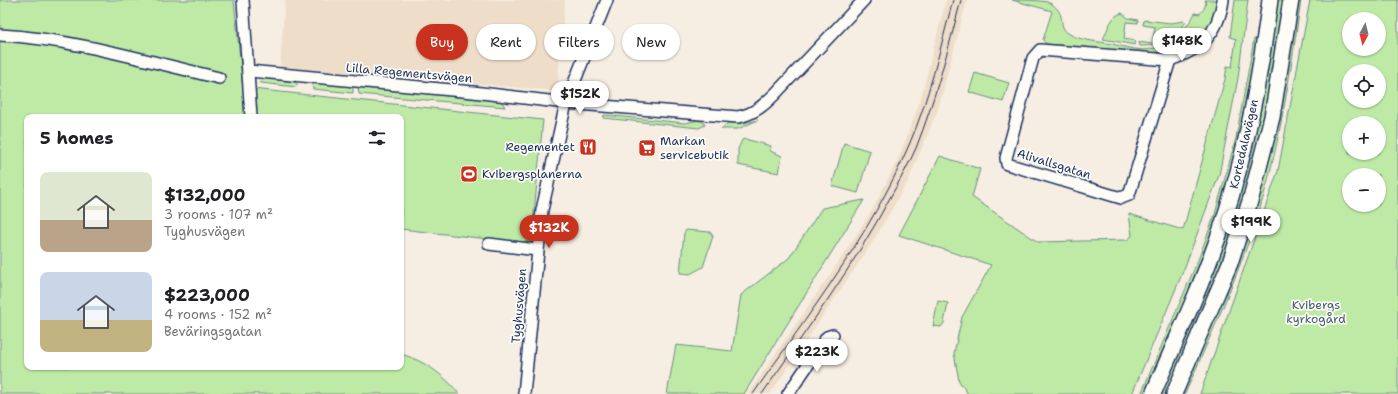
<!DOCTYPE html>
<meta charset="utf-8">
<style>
body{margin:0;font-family:"Shantell Sans",sans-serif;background:#f2f2f2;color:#202124;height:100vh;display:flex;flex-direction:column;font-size:15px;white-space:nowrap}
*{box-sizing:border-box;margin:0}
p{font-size:13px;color:#757577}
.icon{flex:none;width:22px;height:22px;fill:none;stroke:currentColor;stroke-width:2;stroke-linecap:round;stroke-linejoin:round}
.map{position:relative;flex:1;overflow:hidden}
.panel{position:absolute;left:24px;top:114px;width:380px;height:256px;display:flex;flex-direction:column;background:#fff;border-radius:8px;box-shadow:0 1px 3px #0004}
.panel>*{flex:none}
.hud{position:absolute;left:416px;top:24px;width:380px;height:36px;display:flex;gap:8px}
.needle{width:26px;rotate:187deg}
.controls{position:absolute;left:1342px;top:12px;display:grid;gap:8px}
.controls a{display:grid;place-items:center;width:44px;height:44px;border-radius:50%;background:#fff;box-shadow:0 1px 3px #0004;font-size:20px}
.price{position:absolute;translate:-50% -34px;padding:0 9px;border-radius:14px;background:#fff;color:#222;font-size:13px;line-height:26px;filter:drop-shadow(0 1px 2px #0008)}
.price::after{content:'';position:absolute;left:50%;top:24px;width:12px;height:9px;margin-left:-6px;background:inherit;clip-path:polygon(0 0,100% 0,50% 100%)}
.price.current{background:#c8321e;color:#fff}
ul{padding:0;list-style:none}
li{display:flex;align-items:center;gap:12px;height:100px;padding:0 16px}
li span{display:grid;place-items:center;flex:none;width:112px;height:80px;border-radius:8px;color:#555}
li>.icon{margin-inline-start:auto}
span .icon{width:48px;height:48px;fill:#fffc;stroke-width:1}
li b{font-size:17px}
h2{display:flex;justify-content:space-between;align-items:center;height:48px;padding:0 16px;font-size:17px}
.pill{padding:0 14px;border-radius:18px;background:#fff;box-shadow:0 1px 3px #0004;font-size:14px;line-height:36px}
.pill.current{background:#c8321e;color:#fff}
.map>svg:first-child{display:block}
.built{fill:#eeddc8}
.green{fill:#beeaa6;stroke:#6c8c82;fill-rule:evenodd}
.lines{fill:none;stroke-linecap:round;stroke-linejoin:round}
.minor-casing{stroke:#1b2f5e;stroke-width:14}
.secondary-casing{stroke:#1b2f5e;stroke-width:18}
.minor{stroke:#fdfcf7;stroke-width:11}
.secondary{stroke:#fdfcf7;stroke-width:15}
.tram{stroke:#1b2f5e;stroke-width:1}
.labels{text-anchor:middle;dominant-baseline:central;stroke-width:3.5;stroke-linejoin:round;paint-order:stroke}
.street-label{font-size:12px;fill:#1b2f5e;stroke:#fdfcf7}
.poi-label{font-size:12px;fill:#1b2f5e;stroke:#fdfcf7;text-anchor:start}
.park-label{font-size:12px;fill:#445e70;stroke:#fdfcf7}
</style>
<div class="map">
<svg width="1398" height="394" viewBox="0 0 1398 394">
<rect width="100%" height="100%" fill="#f6eee2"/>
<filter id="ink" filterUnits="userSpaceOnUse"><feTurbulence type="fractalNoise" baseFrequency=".025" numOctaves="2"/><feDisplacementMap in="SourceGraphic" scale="8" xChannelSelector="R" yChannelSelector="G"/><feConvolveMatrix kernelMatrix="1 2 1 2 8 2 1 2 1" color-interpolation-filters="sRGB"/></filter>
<g filter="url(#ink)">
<g class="built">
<path d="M285,0H565L557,91L280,67Z"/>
<path d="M946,0H967L938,109L908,181L872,243L770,394H748L842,257L874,207L900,155L920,101Z"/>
</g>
<g class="green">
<path d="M0,0H234L243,88L543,120L531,244L401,229V117H27V367H401V354C423,360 446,376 459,394H0Z"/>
<path d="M1012,0C1023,0 1037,0 1048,2C1069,13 1056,25 1068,33C1078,40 1094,41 1106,43C1120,45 1138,52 1151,49C1169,45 1187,30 1195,13L1199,14C1203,11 1207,6 1205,0H1219C1215,30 1192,51 1163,54L1046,44L1043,40L1052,11Z"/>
<path d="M1235,0H1248L1238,78L1219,175L1184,269L1132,394H968L959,381L954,353L962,317L991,265L899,235L940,156L980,169L972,197L1038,242L1127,240L1132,236L1129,214L1183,230L1225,79L1227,66L1232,67L1236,39L1230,37Z"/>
<path d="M1277,0H1286C1274,64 1264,128 1246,190C1225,260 1195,327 1166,394H1160L1250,156L1258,120Z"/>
<path d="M1295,0H1301C1291,69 1281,138 1261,205C1241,270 1212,332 1185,394H1181C1211,326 1243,257 1262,185C1278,124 1286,62 1295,0Z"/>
<path d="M1310,0H1398V394H1200L1278,171ZM1349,19H1379V49H1349ZM1349,71H1379V101H1349ZM1349,123H1379V153H1349ZM1349,175H1379V205H1349Z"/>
<path d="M1122,13L1128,18L1138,20V23L1126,22L1124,39L1136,41L1135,45L1103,39C1108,30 1110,16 1122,13Z"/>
<path d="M1144,20L1171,23L1184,21L1186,22C1174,37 1159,47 1140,46L1139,42L1152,44L1155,27L1143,25Z"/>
<path d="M1254,39L1257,40L1239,138L1219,213L1189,290L1145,394H1141L1198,260L1215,214L1236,138Z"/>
<path d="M975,73L1009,83L1003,102L969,92Z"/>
<path d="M262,78L295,82L298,85L296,87L261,83L259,81Z"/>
<path d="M315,83L353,87V93L313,89L312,85Z"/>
<path d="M358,87L501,101L505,107L359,94Z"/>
<path d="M604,115L685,123C693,122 701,117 705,125L699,128L603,118Z"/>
<path d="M758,120L738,129H721L728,123H744Z"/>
<path d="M745,139L771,146L770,151L782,156L779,173L738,165V149L742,140Z"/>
<path d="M844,143L870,151L858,193L832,186Z"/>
<path d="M864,200L744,394H667L676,345L732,351L741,295L789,258L822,208Z"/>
<path d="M686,230L710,232L713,236L703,267L690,274L680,273L684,233Z"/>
<path d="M938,301L948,303L944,323L941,327L933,326Z"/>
</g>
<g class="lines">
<g class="minor-casing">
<g id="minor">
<path d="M243,0L251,117"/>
<path d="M0,35C74,39 147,61 219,78"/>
<path d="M1040,50L1170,60L1129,195L1121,198L1007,164L1006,158L1033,58Z"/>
<path d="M1170,60C1202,49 1218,34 1223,0"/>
<path d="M248,71L473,92L566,103L738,117C754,114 764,105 775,94L864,0"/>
<path d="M489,244L537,250"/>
<path d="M524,394L542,210L566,103L607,0"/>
<path d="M788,394L827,337L833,335"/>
</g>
</g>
<g class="secondary-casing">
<g id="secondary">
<path d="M1153,394C1177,337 1204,281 1223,223C1247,150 1260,75 1270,0"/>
<path d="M1174,394L1230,263L1251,198L1272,117L1291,0"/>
</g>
</g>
<use href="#minor" class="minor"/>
<use href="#secondary" class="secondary"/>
<g class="tram">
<path d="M753,394C808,315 871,234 909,145C929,99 940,49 953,0"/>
<path d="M762,394C807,329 854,266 891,196C900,180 909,164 916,148C935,100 948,50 961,0"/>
</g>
</g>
</g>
<defs>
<g id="restaurant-square" transform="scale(0.9)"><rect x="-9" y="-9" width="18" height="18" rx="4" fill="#c8321e" stroke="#fdfcf7"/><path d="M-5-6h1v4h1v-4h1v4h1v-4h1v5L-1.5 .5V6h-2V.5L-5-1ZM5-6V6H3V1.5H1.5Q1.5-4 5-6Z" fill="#fff"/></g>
<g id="supermarket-square" transform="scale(0.9)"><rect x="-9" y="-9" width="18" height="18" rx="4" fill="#c8321e" stroke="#fdfcf7"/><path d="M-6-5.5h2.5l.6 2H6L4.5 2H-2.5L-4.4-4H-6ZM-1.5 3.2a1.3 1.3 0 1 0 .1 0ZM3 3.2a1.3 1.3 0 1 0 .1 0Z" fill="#fff"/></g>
<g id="stadium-square" transform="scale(0.9)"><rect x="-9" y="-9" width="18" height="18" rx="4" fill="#c8321e" stroke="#fdfcf7"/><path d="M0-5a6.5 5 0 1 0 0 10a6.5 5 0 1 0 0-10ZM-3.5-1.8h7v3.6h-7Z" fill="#fff"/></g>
</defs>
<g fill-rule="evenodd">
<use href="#restaurant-square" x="588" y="147"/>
<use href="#supermarket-square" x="647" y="148"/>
<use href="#stadium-square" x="469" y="174"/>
</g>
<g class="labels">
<g class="street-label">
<text transform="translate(409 73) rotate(5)">Lilla Regementsvägen</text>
<text transform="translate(1244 144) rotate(-77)">Kortedalavägen</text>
<text transform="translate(1054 164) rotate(17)">Alivallsgatan</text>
<text transform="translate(519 306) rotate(-85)">Tyghusvägen</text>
</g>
<g class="poi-label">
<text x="660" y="141">Markan<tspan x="660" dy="14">servicebutik</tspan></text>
<text x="575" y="147" text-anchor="end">Regementet</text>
<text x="482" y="174">Kvibergsplanerna</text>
</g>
<g class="park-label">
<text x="1316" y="305">Kvibergs<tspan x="1316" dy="14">kyrkogård</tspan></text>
</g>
</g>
</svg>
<div class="controls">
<a><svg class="needle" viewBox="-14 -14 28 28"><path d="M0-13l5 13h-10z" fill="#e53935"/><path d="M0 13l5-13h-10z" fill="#757577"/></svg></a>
<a><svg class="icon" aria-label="locate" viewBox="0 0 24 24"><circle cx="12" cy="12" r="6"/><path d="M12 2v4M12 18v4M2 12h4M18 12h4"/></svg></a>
<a>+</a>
<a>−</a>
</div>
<b class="price" style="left:1182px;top:62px">$148K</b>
<b class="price" style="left:580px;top:115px">$152K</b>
<b class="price" style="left:1251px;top:243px">$199K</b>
<b class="price current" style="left:549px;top:249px">$132K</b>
<b class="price" style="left:817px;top:373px">$223K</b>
<div class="hud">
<a class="pill current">Buy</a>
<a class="pill">Rent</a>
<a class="pill">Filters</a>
<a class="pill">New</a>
</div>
<section class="panel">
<h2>5 homes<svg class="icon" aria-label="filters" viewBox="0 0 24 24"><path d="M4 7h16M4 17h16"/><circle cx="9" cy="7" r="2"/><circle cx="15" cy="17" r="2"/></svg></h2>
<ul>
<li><span style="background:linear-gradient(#dfe7d0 60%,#b9a48a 0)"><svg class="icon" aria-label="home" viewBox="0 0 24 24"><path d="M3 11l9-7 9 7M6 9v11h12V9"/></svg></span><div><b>$132,000</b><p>3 rooms · 107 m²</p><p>Tyghusvägen</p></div></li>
<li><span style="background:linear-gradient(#c9d6e8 60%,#c2b280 0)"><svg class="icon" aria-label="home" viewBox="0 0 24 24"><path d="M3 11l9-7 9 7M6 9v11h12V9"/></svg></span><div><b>$223,000</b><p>4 rooms · 152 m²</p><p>Beväringsgatan</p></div></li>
</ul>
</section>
</div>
